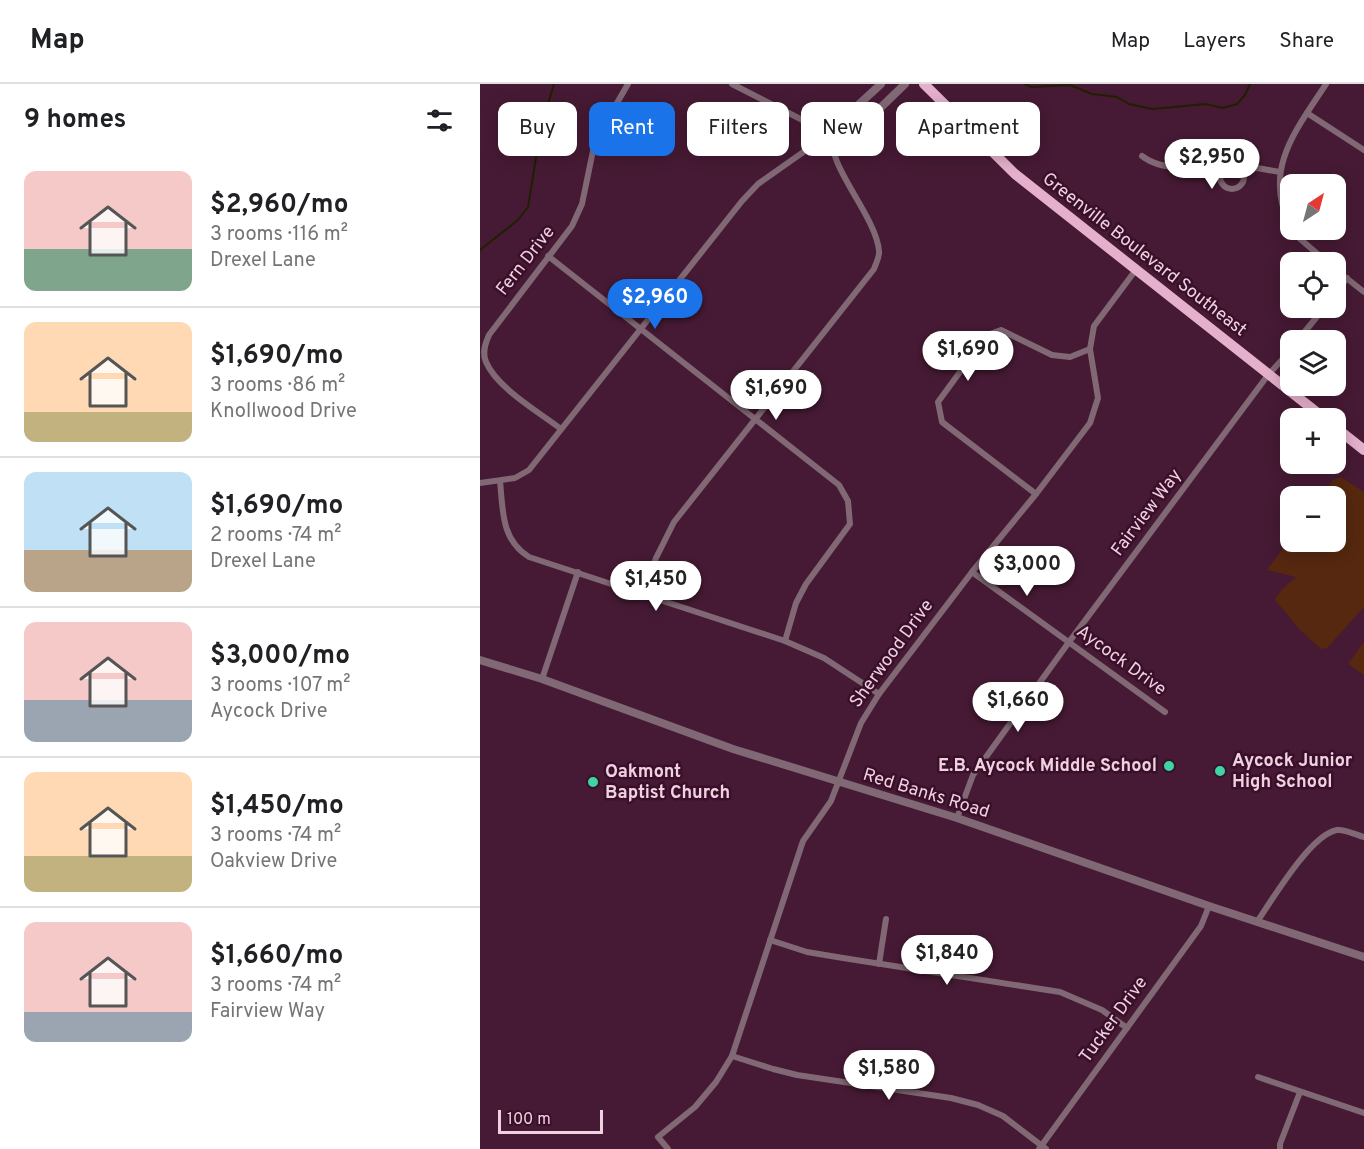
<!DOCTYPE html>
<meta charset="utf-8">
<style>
body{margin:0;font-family:Overpass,sans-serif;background:#f6f6f6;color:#202124;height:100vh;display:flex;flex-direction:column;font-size:22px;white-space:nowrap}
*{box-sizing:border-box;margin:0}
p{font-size:20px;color:#757577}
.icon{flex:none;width:33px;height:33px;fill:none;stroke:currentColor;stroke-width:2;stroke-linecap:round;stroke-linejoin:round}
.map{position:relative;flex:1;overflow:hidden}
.panel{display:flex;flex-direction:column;background:#fff;width:480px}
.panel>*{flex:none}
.hud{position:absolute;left:18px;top:18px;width:570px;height:54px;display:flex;gap:12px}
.needle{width:39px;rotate:36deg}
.fabs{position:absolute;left:800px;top:90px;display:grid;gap:12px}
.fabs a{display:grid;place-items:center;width:66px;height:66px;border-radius:12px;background:#fff;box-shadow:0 3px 15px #0003;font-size:30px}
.scale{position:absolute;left:18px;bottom:15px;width:105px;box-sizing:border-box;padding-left:6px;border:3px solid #efd1e0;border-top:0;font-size:16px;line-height:21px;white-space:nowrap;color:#efd1e0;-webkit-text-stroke:4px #3a0f29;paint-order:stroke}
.price{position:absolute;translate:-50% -51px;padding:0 14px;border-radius:21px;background:#fff;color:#222;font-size:20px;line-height:39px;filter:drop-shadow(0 2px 3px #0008)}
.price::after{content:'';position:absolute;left:50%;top:36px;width:18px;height:14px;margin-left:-9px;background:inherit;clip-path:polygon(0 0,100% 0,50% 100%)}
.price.active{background:#1a73e8;color:#fff}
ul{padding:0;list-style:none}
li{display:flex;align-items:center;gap:18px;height:150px;padding:0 24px}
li+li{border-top:2px solid #e0e0e0}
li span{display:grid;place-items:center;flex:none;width:168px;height:120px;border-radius:12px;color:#555}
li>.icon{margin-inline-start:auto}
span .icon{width:72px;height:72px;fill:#fffc;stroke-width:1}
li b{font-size:26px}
h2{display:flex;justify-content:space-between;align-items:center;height:72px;padding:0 24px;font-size:26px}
.chip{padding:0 21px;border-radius:12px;background:#fff;box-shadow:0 3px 15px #0003;font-size:21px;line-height:54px}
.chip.active{background:#1a73e8;color:#fff}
header{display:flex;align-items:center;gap:36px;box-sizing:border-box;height:84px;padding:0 30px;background:#fff;border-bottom:2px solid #e0e0e0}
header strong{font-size:28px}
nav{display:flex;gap:33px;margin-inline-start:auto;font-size:21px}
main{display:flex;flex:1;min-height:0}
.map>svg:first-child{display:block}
.green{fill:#56280f}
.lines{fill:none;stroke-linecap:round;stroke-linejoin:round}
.stream{stroke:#211f00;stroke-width:2}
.minor{stroke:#806874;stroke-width:6}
.tertiary{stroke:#806874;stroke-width:8}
.trunk{stroke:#e4b0cb;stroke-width:10}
.poi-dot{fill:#3ed4a3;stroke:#3a0f29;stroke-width:2}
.labels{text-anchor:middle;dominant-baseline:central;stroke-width:5;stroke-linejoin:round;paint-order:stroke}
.street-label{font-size:18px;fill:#efd1e0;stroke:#3a0f29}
.poi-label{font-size:18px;font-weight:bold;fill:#efd1e0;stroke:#3a0f29;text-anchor:start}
</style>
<header>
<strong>Map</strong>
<nav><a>Map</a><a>Layers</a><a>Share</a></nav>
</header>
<main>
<section class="panel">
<h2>9 homes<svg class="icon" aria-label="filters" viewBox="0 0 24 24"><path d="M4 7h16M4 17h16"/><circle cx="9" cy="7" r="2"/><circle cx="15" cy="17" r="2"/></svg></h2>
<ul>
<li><span style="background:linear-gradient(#f6c9c9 65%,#7fa58c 0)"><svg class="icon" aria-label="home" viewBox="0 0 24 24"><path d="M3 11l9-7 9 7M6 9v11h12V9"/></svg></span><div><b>$2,960/mo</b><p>3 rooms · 116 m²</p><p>Drexel Lane</p></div></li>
<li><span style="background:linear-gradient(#ffd9b3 75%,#c2b280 0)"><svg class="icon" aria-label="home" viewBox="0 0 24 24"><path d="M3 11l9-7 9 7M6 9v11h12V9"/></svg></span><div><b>$1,690/mo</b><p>3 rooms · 86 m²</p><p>Knollwood Drive</p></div></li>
<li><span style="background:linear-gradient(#bfe0f5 65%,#b9a48a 0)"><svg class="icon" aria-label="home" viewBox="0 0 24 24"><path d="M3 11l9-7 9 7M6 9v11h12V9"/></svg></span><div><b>$1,690/mo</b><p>2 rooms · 74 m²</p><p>Drexel Lane</p></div></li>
<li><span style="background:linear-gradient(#f6c9c9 65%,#9aa5b1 0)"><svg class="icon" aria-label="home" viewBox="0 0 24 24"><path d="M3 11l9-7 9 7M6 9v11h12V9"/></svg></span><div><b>$3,000/mo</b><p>3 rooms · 107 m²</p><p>Aycock Drive</p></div></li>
<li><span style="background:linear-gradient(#ffd9b3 70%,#c2b280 0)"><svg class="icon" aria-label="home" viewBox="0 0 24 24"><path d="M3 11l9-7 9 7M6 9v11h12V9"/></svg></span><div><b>$1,450/mo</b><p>3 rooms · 74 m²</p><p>Oakview Drive</p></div></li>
<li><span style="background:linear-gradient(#f6c9c9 75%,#9aa5b1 0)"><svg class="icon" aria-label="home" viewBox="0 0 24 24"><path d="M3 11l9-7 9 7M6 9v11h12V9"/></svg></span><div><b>$1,660/mo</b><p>3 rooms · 74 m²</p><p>Fairview Way</p></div></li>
</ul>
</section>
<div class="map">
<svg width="884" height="1065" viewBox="0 0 884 1065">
<rect width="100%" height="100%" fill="#461a34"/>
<g class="green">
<path d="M861,393L884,408V523L847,564L841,565L821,547L795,516L802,505L816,493L787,486L810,455V458H855V412H841L853,396Z"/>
<path d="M884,558V591L868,580Z"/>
</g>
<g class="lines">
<g class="stream">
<path d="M545,0L551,3L590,1L612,10L637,13L649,20L672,25L726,20L743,24L757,20L765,11L770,0"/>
<path d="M0,166L38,136L48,123L61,43L74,0"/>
</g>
<g class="minor">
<path d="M381,19L391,32"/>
<path d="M827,29L884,66"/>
<path d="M662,72C675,82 692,84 709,83C721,83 730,79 742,86"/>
<circle cx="752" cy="93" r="12"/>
<path d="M763,86L777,84L800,88"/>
<path d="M810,141C782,85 817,45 846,0"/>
<path d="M813,146L819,154L847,178"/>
<path d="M68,172L359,401L368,417L370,440L326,500L316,519L305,557"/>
<path d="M855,185L884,208"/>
<path d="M855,210L867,194"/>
<path d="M818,256L844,224"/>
<path d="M81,345C59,328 17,304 6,278C2,269 5,260 9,251L92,142L102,120L115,57L148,0"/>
<path d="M20,397C23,426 21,456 49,473L305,557L344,574L399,610"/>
<path d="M0,399L35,394L49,386L262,117L278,100L339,57"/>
<path d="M556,410L462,338L458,318L507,251L521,246L572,271L590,273L610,265"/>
<path d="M492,488L685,628"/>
<path d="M163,511L176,474L194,438L394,185C396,179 400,172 399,167C397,140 365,101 356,75C352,63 351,55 342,46L252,0"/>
<path d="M62,595L98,488"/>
<path d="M477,734L493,691L589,558L788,291L810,267"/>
<path d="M777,838C792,816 831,750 857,746C865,745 876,751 884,753"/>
<path d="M290,856L327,868L363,874L580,908L622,926L647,944"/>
<path d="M399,880L406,835"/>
<path d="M252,972L293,985L317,991L471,1014L498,1021L523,1032L566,1065"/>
<path d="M778,993L884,1029"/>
<path d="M188,1065L178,1053L215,1023L236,998L252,972L323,757L351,717L381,639L399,610L492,488L556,410L610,339L618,314L610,265L614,242L655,187"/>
<path d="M559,1065L721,842L729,822"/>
<path d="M800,1065V1060L820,1008"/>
</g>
<g class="tertiary">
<path d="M339,57L353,60L365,58L425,0"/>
<path d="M339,57L401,0"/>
<path d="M0,576L62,595L253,665L477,734L729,822L884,873"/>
</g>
<g class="trunk">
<path d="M444,0L535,90L844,334"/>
<path d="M855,343L884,366"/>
</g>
</g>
<g class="poi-dot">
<circle cx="689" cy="682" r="6"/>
<circle cx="740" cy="687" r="6"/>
<circle cx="113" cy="698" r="6"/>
</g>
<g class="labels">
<g class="street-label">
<text transform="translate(664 171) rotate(38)">Greenville Boulevard Southeast</text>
<text transform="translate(46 177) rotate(-52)">Fern Drive</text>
<text transform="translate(667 429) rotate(-53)">Fairview Way</text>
<text transform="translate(412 570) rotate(-54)">Sherwood Drive</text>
<text transform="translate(641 577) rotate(36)">Aycock Drive</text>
<text transform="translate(446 710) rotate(17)">Red Banks Road</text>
<text transform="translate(634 936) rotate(-54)">Tucker Drive</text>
</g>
<g class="poi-label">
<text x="752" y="677">Aycock Junior<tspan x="752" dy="21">High School</tspan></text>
<text x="677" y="682" text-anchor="end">E.B. Aycock Middle School</text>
<text x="125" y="688">Oakmont<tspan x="125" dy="21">Baptist Church</tspan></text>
</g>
</g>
</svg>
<div class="fabs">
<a><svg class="needle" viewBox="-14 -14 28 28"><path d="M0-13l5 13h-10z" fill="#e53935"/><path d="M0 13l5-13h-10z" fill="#757577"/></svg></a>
<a><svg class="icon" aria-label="locate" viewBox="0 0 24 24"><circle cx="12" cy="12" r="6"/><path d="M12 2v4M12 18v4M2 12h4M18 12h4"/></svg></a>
<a><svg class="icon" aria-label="layers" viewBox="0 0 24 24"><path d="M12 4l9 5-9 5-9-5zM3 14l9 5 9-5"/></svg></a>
<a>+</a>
<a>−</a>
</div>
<div class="scale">100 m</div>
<b class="price" style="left:732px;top:106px">$2,950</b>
<b class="price active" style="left:175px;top:246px">$2,960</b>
<b class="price" style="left:488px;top:298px">$1,690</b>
<b class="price" style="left:296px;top:337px">$1,690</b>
<b class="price" style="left:547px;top:513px">$3,000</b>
<b class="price" style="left:176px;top:528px">$1,450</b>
<b class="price" style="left:538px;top:649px">$1,660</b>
<b class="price" style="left:467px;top:902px">$1,840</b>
<b class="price" style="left:409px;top:1017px">$1,580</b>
<div class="hud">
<a class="chip">Buy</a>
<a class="chip active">Rent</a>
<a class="chip">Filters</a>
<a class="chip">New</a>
<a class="chip">Apartment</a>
</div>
</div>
</main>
